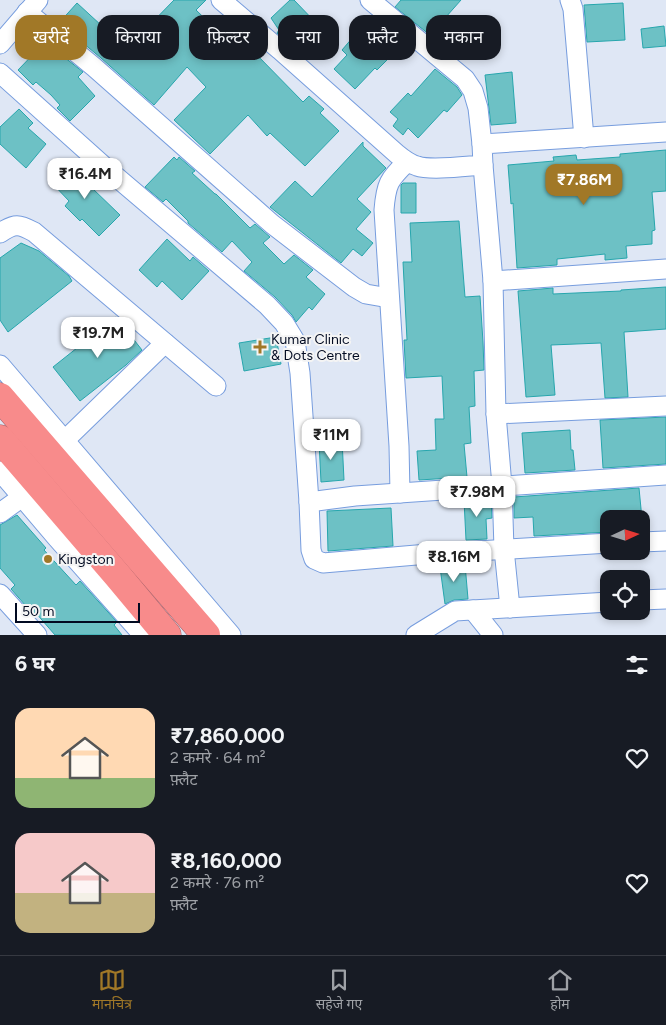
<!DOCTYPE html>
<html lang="hi">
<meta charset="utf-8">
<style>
:root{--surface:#171b24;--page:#242831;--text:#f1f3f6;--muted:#9ea1a6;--line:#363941;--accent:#a17827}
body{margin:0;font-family:Figtree,"Noto Sans Devanagari",sans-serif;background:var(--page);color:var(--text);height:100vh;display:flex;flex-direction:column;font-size:19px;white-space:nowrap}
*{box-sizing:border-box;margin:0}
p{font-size:16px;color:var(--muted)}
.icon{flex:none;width:28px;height:28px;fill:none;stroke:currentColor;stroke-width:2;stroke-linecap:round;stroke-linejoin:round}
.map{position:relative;height:635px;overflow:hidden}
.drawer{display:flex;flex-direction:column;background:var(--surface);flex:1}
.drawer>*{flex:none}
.hud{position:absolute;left:15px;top:15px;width:636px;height:45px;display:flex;gap:10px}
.needle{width:32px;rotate:86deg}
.fabs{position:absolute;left:600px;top:510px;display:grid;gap:10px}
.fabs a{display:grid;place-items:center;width:50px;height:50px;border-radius:10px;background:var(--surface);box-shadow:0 2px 8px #0003;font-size:25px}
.scale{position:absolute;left:15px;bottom:12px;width:125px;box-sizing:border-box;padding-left:5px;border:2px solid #010a21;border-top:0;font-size:14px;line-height:18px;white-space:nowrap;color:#010a21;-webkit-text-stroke:4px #f4f4f4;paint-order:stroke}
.price{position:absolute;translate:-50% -42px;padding:0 11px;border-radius:10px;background:#fff;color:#222;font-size:16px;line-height:32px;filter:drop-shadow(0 1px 2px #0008)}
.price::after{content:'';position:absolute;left:50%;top:30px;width:15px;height:11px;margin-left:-8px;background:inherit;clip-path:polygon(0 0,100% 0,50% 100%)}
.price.on{background:var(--accent);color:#fff}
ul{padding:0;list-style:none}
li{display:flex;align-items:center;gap:15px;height:125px;padding:0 15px}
li span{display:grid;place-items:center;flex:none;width:140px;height:100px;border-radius:15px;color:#555}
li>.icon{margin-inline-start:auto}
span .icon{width:60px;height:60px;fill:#fffc;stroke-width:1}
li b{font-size:21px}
h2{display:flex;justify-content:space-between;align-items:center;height:60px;padding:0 15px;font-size:21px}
.chip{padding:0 18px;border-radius:15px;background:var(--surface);box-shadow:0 2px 8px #0003;font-size:18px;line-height:45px}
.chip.on{background:var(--accent);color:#fff}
.tabs{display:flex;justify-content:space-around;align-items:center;height:70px;border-top:1px solid var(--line);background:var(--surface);font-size:14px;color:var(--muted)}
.tabs a{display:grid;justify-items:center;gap:2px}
.tabs .on{color:var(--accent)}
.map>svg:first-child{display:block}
</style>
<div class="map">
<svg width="666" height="635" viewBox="0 0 666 635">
<rect width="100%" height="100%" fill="#dfe7f5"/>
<g fill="#6dc1c5" stroke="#27a6ad">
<polygon points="174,0 206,0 196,10 231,44 233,42 249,59 255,53 303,102 309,96 324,109 320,113 339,131 305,166 270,133 267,136 248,115 210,154 174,120 206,87 187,67 154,105 101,58 59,23 77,3 139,60 153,47 141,34"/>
<polygon points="290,0 294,0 318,25 304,39 296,30 285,40 277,33 279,30 271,18"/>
<polygon points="401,0 461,0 430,35 395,7"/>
<polygon points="623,3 625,40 587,42 584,5"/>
<polygon points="664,26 666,46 643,48 641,29"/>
<polygon points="369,33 392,55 377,70 375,68 355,89 334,69 347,55 342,50 354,36 360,42"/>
<polygon points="45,42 83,72 78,77 95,96 70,121 57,108 60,105 51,95 36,82 33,85 18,70"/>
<polygon points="435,69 457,87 462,95 447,112 444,110 418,138 408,128 403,135 393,126 398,119 390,112 408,93 411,96"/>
<polygon points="512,72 516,123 491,125 485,75"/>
<polygon points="19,109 33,123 28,128 46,144 26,168 0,144 0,127"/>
<polygon points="363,142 363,146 386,168 357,199 371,212 356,229 373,243 362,256 353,249 341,263 270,207 295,181 312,197"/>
<polygon points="666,150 666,191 652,192 655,230 652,231 652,244 626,246 627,258 605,260 605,254 557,259 557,265 517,268 513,203 511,204 508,165 554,161 553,157 576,155 577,160 620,157 620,154"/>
<polygon points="174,157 177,160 179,157 195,171 192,173 215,194 216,194 250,228 255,224 270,237 263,243 284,264 294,255 313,270 306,277 325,294 312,310 309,307 296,322 292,315 275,297 244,271 252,262 232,241 222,252 188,223 188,221 166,199 163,202 145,187"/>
<polygon points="72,163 93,186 92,188 120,215 99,236 82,219 80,221 65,206 69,201 52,183"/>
<polygon points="403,183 416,183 416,213 401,213 401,185"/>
<polygon points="459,221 465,297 480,296 483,342 484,370 474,371 475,406 469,407 471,443 464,444 467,477 419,480 417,451 436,450 435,419 444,419 442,376 406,378 404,340 407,340 403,262 412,262 410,223"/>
<polygon points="167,239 190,261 193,257 209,271 182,300 162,281 157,287 139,270"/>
<polygon points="21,243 39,251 69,276 72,281 8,332 0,320 0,258"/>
<polygon points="666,287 666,329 624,332 628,397 605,398 601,343 551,345 555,395 526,397 518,291 553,288 553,294 621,291 621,290"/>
<polygon points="116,317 142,350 126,365 80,401 53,367"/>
<polygon points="276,337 281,364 244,371 239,343"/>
<polygon points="666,417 666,464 603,468 600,420"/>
<polygon points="570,430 571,450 573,450 575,470 525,473 522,433"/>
<polygon points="342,440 344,480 321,482 319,441"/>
<polygon points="639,488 642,519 609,519 609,532 534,536 533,517 514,518 514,497"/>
<polygon points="491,498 492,518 486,519 487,539 466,540 464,500"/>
<polygon points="391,508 393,546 328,551 327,511"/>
<polygon points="17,515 46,548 44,550 76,585 80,581 117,622 114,625 122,635 55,635 35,612 33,614 11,589 15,585 0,568 0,525"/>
<polygon points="465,564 468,599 454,600 445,604 440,567"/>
</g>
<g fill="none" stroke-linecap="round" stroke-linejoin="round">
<defs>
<g id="minor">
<path d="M221,0L280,50L397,154C403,159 410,164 417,166C431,171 467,166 483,165L482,144L666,132"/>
<polyline points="370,0 465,79 473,91 478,108 482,144"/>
<polyline points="570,0 573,9 584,138"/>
<polyline points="27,12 94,67 272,224 354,287 366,294 389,298"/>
<polyline points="0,44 38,0"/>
<polyline points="0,73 107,169 267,305 284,323 295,341 300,373 309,502 311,550 314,559 323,563 428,554 609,543"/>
<polyline points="483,165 493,281 496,414 502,486 504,549 510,608"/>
<path d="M0,233C15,223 19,224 34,232L216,386"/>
<polyline points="493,281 666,269"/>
<polyline points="0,365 231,635"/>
<polyline points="496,414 666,406"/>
<polyline points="64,441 165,343"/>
<polyline points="0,471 57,538 143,635"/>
<path d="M400,493L399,446L384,210C386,184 389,179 407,162"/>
<polyline points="309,502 355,496 666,475"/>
<polyline points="0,513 32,490"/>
<polyline points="641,542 666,541"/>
<polyline points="0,594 37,635"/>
<polyline points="641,600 666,599"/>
<polyline points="473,610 493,635"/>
<polyline points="416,635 455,611 609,602"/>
</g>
<g id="highway">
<polyline points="0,397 206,635"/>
<polyline points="0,439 117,575 167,635"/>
</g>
</defs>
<use href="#minor" stroke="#779dde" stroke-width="21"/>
<use href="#highway" stroke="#a25e66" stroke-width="29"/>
<use href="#minor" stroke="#fff" stroke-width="19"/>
<use href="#highway" stroke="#f88b8b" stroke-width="28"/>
</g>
<g fill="#a17827" stroke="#f4f4f4" stroke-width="2">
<path d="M257.5 339.5h5v5h5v5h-5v5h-5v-5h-5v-5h5z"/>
<circle cx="48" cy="559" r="5"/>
</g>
<g text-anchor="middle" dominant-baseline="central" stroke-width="4" stroke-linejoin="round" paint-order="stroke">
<g font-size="14" fill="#010a21" stroke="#f4f4f4" text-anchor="start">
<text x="271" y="339">Kumar Clinic<tspan x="271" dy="16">&amp; Dots Centre</tspan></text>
<text x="58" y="559">Kingston</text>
</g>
</g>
</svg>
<div class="fabs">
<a><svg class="needle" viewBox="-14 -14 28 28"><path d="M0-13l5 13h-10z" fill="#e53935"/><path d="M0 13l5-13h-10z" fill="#9ea1a6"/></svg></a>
<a><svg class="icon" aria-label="locate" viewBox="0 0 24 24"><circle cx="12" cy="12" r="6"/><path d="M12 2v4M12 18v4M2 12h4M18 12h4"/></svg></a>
</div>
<div class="scale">50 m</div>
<b class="price" style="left:85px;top:200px">₹16.4M</b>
<b class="price on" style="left:584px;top:206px">₹7.86M</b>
<b class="price" style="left:98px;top:359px">₹19.7M</b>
<b class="price" style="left:331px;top:461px">₹11M</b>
<b class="price" style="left:477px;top:518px">₹7.98M</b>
<b class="price" style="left:454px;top:583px">₹8.16M</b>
<div class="hud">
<a class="chip on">खरीदें</a>
<a class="chip">किराया</a>
<a class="chip">फ़िल्टर</a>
<a class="chip">नया</a>
<a class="chip">फ़्लैट</a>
<a class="chip">मकान</a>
</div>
</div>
<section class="drawer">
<h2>6 घर<svg class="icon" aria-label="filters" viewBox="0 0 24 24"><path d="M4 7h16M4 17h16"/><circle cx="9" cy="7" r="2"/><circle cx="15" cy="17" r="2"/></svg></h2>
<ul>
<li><span style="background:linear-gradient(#ffd9b3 70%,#8fb573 0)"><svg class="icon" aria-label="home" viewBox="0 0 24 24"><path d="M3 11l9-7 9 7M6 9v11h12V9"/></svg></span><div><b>₹7,860,000</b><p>2 कमरे · 64 m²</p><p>फ़्लैट</p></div><svg class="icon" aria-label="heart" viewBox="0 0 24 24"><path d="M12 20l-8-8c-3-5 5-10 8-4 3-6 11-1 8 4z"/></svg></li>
<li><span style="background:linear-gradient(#f6c9c9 60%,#c2b280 0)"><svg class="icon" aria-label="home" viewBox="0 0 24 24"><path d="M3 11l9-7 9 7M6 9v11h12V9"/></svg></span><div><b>₹8,160,000</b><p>2 कमरे · 76 m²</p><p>फ़्लैट</p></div><svg class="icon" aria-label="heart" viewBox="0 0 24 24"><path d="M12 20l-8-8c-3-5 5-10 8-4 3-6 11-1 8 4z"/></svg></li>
</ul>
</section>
<nav class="tabs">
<a class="on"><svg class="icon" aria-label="map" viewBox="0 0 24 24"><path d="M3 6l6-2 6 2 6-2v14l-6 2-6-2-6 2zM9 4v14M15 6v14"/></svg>मानचित्र</a>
<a><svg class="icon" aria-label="saved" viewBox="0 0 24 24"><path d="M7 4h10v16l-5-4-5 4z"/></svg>सहेजे गए</a>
<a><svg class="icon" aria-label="home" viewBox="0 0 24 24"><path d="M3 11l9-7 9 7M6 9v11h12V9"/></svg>होम</a>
</nav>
